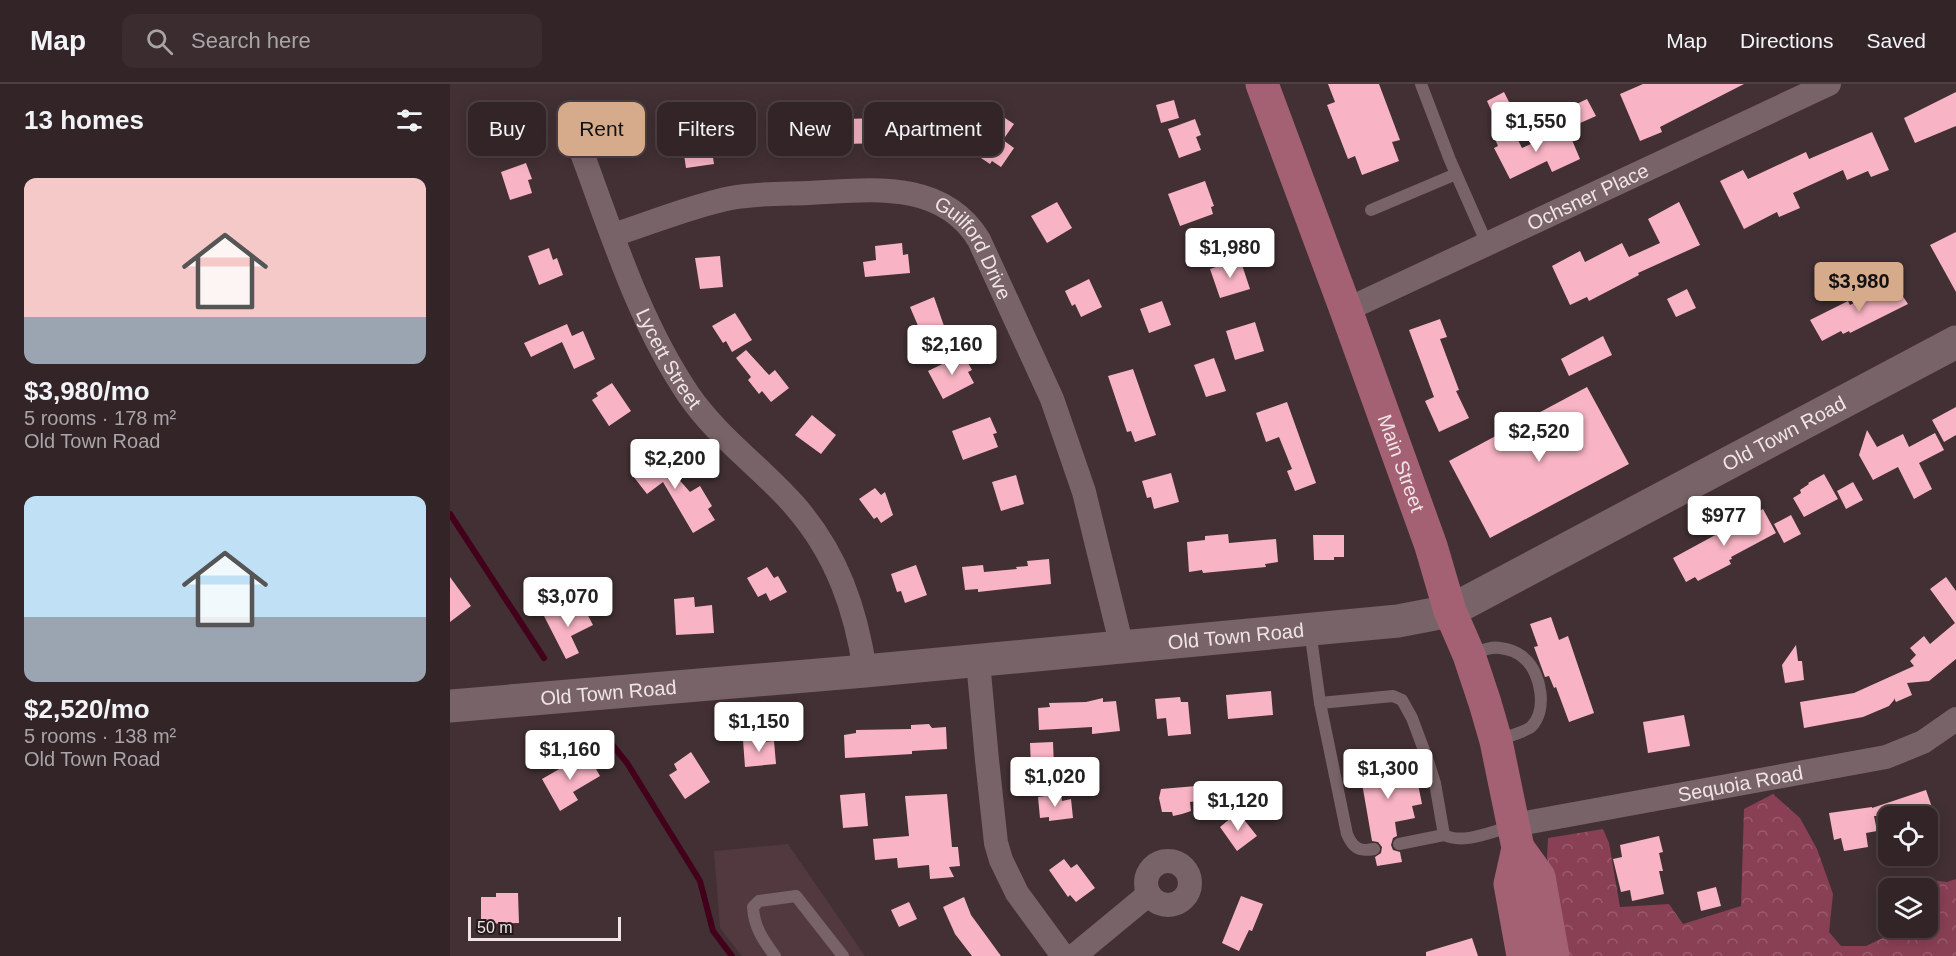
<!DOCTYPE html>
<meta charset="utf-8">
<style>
:root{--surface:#322427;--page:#3a2c2f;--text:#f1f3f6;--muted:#a8a4a7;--line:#4d4144;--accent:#d6ab8b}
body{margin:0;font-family:Arial,sans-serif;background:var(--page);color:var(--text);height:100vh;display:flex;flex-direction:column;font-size:22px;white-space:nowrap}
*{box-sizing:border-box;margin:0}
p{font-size:20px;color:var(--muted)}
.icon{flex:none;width:33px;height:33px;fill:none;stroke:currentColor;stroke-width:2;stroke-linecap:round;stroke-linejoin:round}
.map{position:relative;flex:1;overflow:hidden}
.drawer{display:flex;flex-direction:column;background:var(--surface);width:450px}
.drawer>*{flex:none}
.banner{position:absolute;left:18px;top:18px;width:570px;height:54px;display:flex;gap:12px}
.tools{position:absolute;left:1428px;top:722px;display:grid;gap:12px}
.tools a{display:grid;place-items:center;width:60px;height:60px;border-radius:12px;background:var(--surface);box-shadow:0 3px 15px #0003,0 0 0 2px var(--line);font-size:30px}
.scale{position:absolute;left:18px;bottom:15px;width:153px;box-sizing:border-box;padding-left:6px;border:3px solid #f0e4e6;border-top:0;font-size:16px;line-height:21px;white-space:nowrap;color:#f0e4e6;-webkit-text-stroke:4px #231a1c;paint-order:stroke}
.price{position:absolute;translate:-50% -51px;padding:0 14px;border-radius:6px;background:#fff;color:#222;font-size:20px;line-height:39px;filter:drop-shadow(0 2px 3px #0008)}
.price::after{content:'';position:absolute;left:50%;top:36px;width:18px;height:14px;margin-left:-9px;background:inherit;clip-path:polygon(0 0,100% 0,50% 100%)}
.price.selected{background:var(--accent);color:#111}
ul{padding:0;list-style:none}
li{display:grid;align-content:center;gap:12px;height:318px;padding:0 24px}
li span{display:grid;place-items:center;height:186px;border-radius:12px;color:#555}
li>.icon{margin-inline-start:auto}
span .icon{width:108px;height:108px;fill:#fffc;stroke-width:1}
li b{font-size:26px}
h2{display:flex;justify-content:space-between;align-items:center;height:72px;padding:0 24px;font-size:26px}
.tag{padding:0 21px;border-radius:12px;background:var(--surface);box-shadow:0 3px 15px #0003,0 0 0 2px var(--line);font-size:21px;line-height:54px}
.tag.selected{background:var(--accent);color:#111}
header{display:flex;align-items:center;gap:36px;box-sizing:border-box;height:84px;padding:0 30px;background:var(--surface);border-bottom:2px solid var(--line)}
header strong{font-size:28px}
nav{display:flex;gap:33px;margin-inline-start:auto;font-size:21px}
.search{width:420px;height:54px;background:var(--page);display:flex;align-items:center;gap:15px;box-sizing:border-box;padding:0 21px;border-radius:12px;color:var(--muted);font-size:22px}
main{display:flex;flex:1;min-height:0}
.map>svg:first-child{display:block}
</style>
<header>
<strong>Map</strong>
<div class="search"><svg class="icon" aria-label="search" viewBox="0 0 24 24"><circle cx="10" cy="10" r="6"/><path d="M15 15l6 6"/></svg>Search here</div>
<nav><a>Map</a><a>Directions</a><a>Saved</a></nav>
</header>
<main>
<section class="drawer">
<h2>13 homes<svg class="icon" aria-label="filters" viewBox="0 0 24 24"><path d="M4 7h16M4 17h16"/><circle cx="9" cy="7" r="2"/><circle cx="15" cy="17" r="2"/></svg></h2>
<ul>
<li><span style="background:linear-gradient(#f6c9c9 75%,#9aa5b1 0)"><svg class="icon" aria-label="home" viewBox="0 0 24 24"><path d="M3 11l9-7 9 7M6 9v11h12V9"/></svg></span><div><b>$3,980/mo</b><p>5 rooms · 178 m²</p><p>Old Town Road</p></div></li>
<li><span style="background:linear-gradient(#bfe0f5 65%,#9aa5b1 0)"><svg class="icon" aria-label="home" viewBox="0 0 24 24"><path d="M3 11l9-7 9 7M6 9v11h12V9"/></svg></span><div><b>$2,520/mo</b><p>5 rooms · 138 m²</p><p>Old Town Road</p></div></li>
</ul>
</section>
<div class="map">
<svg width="1506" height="872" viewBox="0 0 1506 872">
<defs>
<pattern id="forest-crowns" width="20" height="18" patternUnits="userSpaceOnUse" patternTransform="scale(1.5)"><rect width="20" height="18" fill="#894055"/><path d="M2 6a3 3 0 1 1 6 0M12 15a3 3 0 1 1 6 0" fill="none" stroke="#9a5b6d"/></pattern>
</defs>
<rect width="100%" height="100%" fill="#423034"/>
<polygon fill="#52393f" points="338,760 415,872 292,872 270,844 264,767"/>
<polygon fill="url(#forest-crowns)" points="1323,710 1350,734 1367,765 1383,810 1379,848 1391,862 1416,862 1441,850 1442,843 1478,843 1478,804 1457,804 1480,796 1497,798 1506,795 1506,872 1117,872 1097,774 1098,754 1153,745 1159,759 1170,823 1219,820 1233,840 1291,822 1294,725"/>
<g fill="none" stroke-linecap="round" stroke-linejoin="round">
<g stroke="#43001b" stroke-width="6">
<polyline points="0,430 94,574"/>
<polyline points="155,652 177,679 250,797 263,847 282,872"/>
</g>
</g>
<g fill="#f8b4c4">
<polygon points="878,0 929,0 950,56 942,58 949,77 912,91 905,72 898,75 877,21 885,18"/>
<polygon points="1193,0 1294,0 1210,43 1212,48 1190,57 1170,10"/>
<polygon points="1054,8 1064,28 1046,37 1037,17"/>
<polygon points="1506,8 1506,42 1465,59 1454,34"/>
<polygon points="1137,15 1146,32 1128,40 1120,23"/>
<polygon points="724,16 729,34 711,39 706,21"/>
<polygon points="529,25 545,36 549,30 564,40 553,56 564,64 551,83 542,77 540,80 507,58"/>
<polygon points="466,33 466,58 396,60 395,35"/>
<polygon points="745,35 751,51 746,53 751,66 729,74 718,45"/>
<polygon points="1117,44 1130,75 1102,88 1097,77 1060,95 1044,64 1048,62 1045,55 1063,46 1072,64"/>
<polygon points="259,47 264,80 236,84 231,51"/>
<polygon points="1422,48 1439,86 1421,93 1418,87 1397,96 1393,86 1343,109 1350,124 1329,133 1327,128 1294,145 1270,97 1293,86 1298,95 1356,68 1359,75"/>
<polygon points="76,79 82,95 78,96 82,109 60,116 51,88"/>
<polygon points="755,97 764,122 761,123 763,130 730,142 718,110"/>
<polygon points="607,118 622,144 597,159 581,132"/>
<polygon points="1229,118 1250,161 1188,189 1189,191 1139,217 1137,213 1120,221 1102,182 1130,167 1135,178 1172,159 1179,173 1210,159 1198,135"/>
<polygon points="1506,148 1506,208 1480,161"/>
<polygon points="452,159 453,171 458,170 460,189 415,193 413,178 426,176 425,162"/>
<polygon points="99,164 103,176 107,174 113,191 89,201 78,172"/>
<polygon points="270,172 273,203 250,205 245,174"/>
<polygon points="790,175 800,205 770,214 760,185"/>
<polygon points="639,195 652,223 631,233 625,220 622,222 615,207"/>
<polygon points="1444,199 1458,220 1400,249 1399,247 1393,250 1391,247 1372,257 1360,236 1398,217 1400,221"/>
<polygon points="1237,205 1246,224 1226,233 1217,215"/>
<polygon points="484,213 494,242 472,251 460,223"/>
<polygon points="712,217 721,241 699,249 690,225"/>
<polygon points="285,229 302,256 282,268 276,257 273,259 262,242"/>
<polygon points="990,235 997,253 990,255 1009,306 1006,307 1019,334 989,348 975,317 984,313 959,246"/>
<polygon points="805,238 814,267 785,276 776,247"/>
<polygon points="117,240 122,252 133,247 145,275 124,285 112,258 81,273 74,259"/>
<polygon points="1153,252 1162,271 1119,292 1111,275"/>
<polygon points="296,266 319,291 325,286 339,304 321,318 312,307 309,310 298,296 301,293 286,274"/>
<polygon points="513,270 522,286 518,288 524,299 493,315 478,287"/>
<polygon points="764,274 776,307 756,313 744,281"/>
<polygon points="683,285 706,351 685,358 681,347 677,348 658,292"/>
<polygon points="162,299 181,327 159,342 142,316 148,312 146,309"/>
<polygon points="1137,303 1179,380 1040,454 999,377"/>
<polygon points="837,318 866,399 845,407 837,387 842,385 829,353 816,358 806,329"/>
<polygon points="1506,323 1506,351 1494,358 1482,336"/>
<polygon points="362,331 386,351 371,370 345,351"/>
<polygon points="540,333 547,349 543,350 548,363 513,376 502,347"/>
<polygon points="1417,346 1427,363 1453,350 1459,363 1485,349 1494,366 1469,379 1482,405 1464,415 1448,383 1423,396 1409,371"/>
<polygon points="206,362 221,380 218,383 240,408 250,402 262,422 258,425 265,436 243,449 213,398 197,410 183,392 198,380 192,373"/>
<polygon points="721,389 729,418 704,425 701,413 697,414 692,397"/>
<polygon points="1374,390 1388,415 1354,433 1343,414 1351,409 1350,406 1359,400 1358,399"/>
<polygon points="566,391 574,420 551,427 542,398"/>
<polygon points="1403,398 1413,416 1396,425 1387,407"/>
<polygon points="425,404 431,411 435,408 443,431 431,439 427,433 424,435 409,415"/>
<polygon points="1313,425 1326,449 1281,473 1282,475 1279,476 1281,480 1248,497 1245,493 1236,498 1223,474"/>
<polygon points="1341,431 1351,450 1334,459 1324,440"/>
<polygon points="778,450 779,459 826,455 828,478 815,480 816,483 753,489 752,486 739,488 737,458 755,456 755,452"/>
<polygon points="863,451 894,451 894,473 884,473 884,476 864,476"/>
<polygon points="599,475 601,500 528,508 528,505 515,506 512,483 533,481 534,488 567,485 566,483 578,482 577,477"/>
<polygon points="466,481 477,511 455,519 451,507 447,508 441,490"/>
<polygon points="317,483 324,494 328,492 337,508 320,517 316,509 308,513 297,494"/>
<polygon points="0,493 21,522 0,538"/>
<polygon points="1496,493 1506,507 1506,575 1479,597 1457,599 1462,611 1446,618 1444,614 1444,616 1439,622 1413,633 1354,644 1350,618 1404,609 1464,582 1460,577 1466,571 1460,564 1474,552 1480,560 1505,539 1480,505"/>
<polygon points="244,513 245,523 262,521 264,549 226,551 224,515"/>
<polygon points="132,520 143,541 121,552 129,569 116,575 94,532 108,525 111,531"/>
<polygon points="1101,533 1109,556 1118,552 1144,629 1119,638 1106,603 1104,604 1099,592 1095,593 1084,563 1088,562 1080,540"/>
<polygon points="1346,561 1348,577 1352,577 1354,596 1335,599 1332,581"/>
<polygon points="821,607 823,631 778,635 776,611"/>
<polygon points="730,613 731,618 738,618 741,650 718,652 716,634 707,635 705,615"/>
<polygon points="653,614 653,618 666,617 670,647 642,650 642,643 589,646 588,624 600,623 599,619 636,618"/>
<polygon points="1234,631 1240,662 1198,669 1193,638"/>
<polygon points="479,640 482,644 496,643 497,665 462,667 462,670 395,674 394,651 406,649 406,646 461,645 461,641"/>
<polygon points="311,655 311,658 324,657 326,680 295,683 293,656"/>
<polygon points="603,658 604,684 581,684 580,659"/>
<polygon points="241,668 260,698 235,715 219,691 227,686 224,680"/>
<polygon points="954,668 958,690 968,700 972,720 962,722 965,734 945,738 947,752 943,754 941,761 943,766 950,768 952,778 927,782 925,773 931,769 932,763 928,758 922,757 908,676"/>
<polygon points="137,669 150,692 123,708 128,716 110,727 92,695"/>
<polygon points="770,700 772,714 740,718 741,727 732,730 723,732 722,728 712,728 709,714 711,705"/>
<polygon points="1476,706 1485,732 1424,732 1427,747 1416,749 1418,763 1394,767 1391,754 1384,756 1379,729 1422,723 1422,724"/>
<polygon points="415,709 418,742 393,744 390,711"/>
<polygon points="497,710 502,763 508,763 510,782 499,783 504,793 480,795 479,781 448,784 447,774 425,776 423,755 459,752 455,712"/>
<polygon points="611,710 612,717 621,715 623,734 599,737 599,733 590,734 588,713"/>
<polygon points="788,728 807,752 787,767 770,743"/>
<polygon points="1209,752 1213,768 1209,769 1213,787 1209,787 1214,810 1182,817 1180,806 1171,808 1163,775 1172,773 1170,761"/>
<polygon points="614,775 621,784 627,780 645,804 626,818 620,811 618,813 599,786"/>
<polygon points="1266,803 1271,822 1251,827 1247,808"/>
<polygon points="46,809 68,809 69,839 31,840 31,813 46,813"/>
<polygon points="791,812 813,820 802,847 799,846 789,867 772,859"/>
<polygon points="514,813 521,831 551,872 522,872 505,850 493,823"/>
<polygon points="459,818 467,835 449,843 441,826"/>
<polygon points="1022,854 1028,872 976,872 976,868"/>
</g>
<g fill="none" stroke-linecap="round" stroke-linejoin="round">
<g stroke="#786368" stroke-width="12">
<polyline points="971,0 1000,76 1037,160"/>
<polyline points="921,126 1006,90"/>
<path d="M860,546L870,619L943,612L952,616L962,634L978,677L985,699L994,751C1014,761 1042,747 1063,742"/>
<path d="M1019,571C1029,568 1039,562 1050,564C1059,565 1069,569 1075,575C1091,589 1098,627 1081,643C1075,648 1055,653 1047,657"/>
<path d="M870,619L897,750C903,764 909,768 924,765"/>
<polyline points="949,760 994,751"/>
<path d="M325,872C313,856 304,843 303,823L309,817L346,812L393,872"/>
</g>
<g stroke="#786368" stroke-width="24">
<path id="s1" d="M129,61C161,146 187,234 238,310C268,354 311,383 345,422C387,470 406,526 415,587"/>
<path id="s2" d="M163,151C201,139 241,122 281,114C306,109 333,110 359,109C420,106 492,95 529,156L602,315L634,408L672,563"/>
<path id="s3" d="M896,226L1379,0"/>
<polyline points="528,577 537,676 546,759 551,776 567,809 613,872"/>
<path id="s4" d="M1064,741L1436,673L1473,658L1506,635"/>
<circle cx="718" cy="799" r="22"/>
<polyline points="624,872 699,810"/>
</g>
<path stroke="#786368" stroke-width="33" id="s5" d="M0,622L415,587L948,537L1000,527L1506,258"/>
<g stroke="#a36173" stroke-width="33">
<path id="s6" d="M812,0L896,226L981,462L1000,527L1019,571L1035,619L1046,657L1068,764L1060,800L1073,872"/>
<polyline points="1068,764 1089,793 1103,872"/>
</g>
</g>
<g text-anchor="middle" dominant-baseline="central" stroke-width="6" stroke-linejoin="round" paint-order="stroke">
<g font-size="20" fill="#f0e4e6" stroke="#231a1c">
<text stroke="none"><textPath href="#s3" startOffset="267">Ochsner Place</textPath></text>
<text stroke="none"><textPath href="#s2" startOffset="392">Guilford Drive</textPath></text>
<text stroke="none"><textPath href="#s1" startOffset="232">Lycett Street</textPath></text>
<text stroke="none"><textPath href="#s5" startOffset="1383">Old Town Road</textPath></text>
<text stroke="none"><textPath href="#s6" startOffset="404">Main Street</textPath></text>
<text stroke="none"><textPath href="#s5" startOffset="789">Old Town Road</textPath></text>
<text stroke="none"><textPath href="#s5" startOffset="159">Old Town Road</textPath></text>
<text stroke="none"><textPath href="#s4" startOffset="230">Sequoia Road</textPath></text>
</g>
</g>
</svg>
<div class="tools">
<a><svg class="icon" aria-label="locate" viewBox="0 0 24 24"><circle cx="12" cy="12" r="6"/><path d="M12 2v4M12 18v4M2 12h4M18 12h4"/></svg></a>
<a><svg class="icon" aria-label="layers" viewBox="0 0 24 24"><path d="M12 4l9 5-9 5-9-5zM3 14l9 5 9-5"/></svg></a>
</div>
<div class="scale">50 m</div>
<b class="price" style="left:1086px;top:69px">$1,550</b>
<b class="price" style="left:780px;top:195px">$1,980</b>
<b class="price selected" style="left:1409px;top:229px">$3,980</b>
<b class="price" style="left:502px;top:292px">$2,160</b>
<b class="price" style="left:1089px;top:379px">$2,520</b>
<b class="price" style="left:225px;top:406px">$2,200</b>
<b class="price" style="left:1274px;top:463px">$977</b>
<b class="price" style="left:118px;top:544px">$3,070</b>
<b class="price" style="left:309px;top:669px">$1,150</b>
<b class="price" style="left:120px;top:697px">$1,160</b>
<b class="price" style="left:938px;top:716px">$1,300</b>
<b class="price" style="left:605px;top:724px">$1,020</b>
<b class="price" style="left:788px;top:748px">$1,120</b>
<div class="banner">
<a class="tag">Buy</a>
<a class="tag selected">Rent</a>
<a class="tag">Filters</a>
<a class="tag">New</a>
<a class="tag">Apartment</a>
</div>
</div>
</main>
